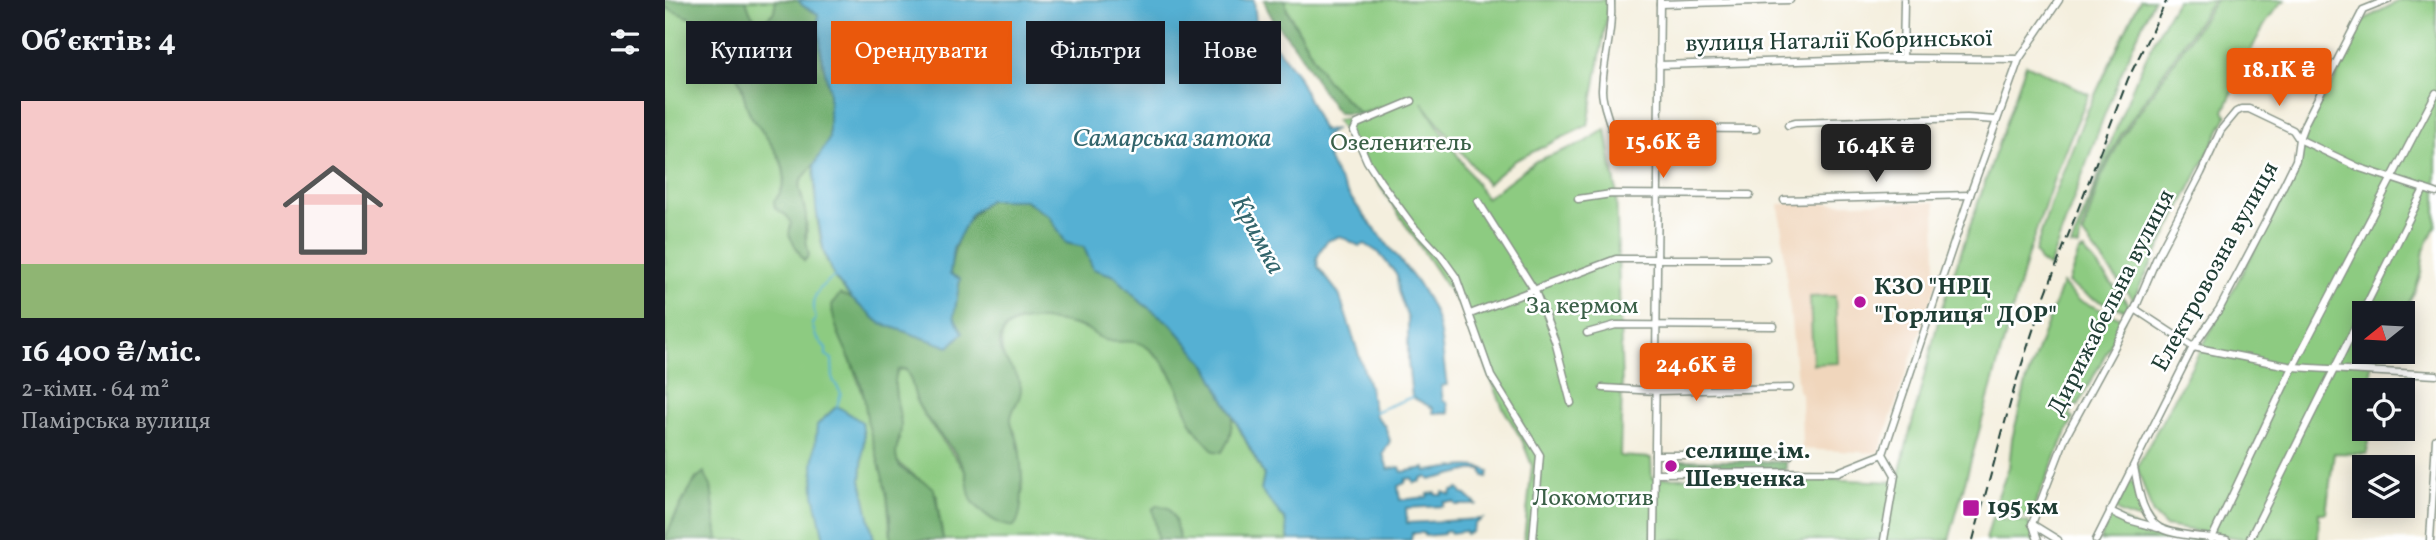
<!DOCTYPE html>
<html lang="uk">
<meta charset="utf-8">
<style>
:root{--surface:#171b24;--page:#20242c;--text:#f1f3f6;--muted:#9ea1a6;--line:#363941;--accent:#ea580c}
body{margin:0;font-family:Vollkorn,serif;background:var(--page);color:var(--text);height:100vh;display:flex;flex-direction:column;font-size:26px;white-space:nowrap}
*{box-sizing:border-box;margin:0}
p{font-size:23px;color:var(--muted)}
.icon{flex:none;width:38px;height:38px;fill:none;stroke:currentColor;stroke-width:2;stroke-linecap:round;stroke-linejoin:round}
.map{position:relative;flex:1;overflow:hidden}
.side{display:flex;flex-direction:column;background:var(--surface);width:665px}
.side>*{flex:none}
.banner{position:absolute;left:21px;top:21px;width:665px;height:63px;display:flex;gap:14px}
.needle{width:46px;rotate:252deg}
.buttons{position:absolute;left:1687px;top:301px;display:grid;gap:14px}
.buttons a{display:grid;place-items:center;width:63px;height:63px;border-radius:0px;background:var(--surface);box-shadow:0 4px 18px #0003;font-size:35px}
.price{position:absolute;translate:-50% -60px;padding:0 16px;border-radius:7px;background:var(--accent);color:#fff;font-size:23px;line-height:46px;filter:drop-shadow(0 2px 4px #0008)}
.price::after{content:'';position:absolute;left:50%;top:42px;width:21px;height:16px;margin-left:-10px;background:inherit;clip-path:polygon(0 0,100% 0,50% 100%)}
.price.selected{background:#222;color:#fff}
ul{padding:0;list-style:none}
li{display:grid;align-content:center;gap:14px;height:371px;padding:0 21px}
li+li{border-top:2px solid var(--line)}
li span{display:grid;place-items:center;height:217px;border-radius:0px;color:#555}
li>.icon{margin-inline-start:auto}
span .icon{width:126px;height:126px;fill:#fffc;stroke-width:1}
li b{font-size:30px}
h2{display:flex;justify-content:space-between;align-items:center;height:84px;padding:0 21px;font-size:30px}
.pill{padding:0 24px;border-radius:0px;background:var(--surface);box-shadow:0 4px 18px #0003;font-size:24px;line-height:63px}
.pill.selected{background:var(--accent);color:#fff}
main{display:flex;flex:1;min-height:0}
.map>svg:first-child{display:block}
</style>
<main>
<section class="side">
<h2>Об’єктів: 4<svg class="icon" aria-label="filters" viewBox="0 0 24 24"><path d="M4 7h16M4 17h16"/><circle cx="9" cy="7" r="2"/><circle cx="15" cy="17" r="2"/></svg></h2>
<ul>
<li><span style="background:linear-gradient(#f6c9c9 75%,#8fb573 0)"><svg class="icon" aria-label="home" viewBox="0 0 24 24"><path d="M3 11l9-7 9 7M6 9v11h12V9"/></svg></span><div><b>16 400 ₴/міс.</b><p>2-кімн. · 64 m²</p><p>Памірська вулиця</p></div></li>
</ul>
</section>
<div class="map">
<svg width="1771" height="540" viewBox="0 0 1771 540">
<rect width="100%" height="100%" fill="#fff"/>
<filter id="ink" filterUnits="userSpaceOnUse"><feTurbulence type="fractalNoise" baseFrequency=".0143" numOctaves="2"/><feDisplacementMap in="SourceGraphic" scale="14" xChannelSelector="R" yChannelSelector="G"/><feConvolveMatrix kernelMatrix="1 2 1 2 8 2 1 2 1" color-interpolation-filters="sRGB"/></filter>
<filter id="wash" filterUnits="userSpaceOnUse"><feTurbulence type="fractalNoise" baseFrequency=".00686" numOctaves="4" result="noise"/><feDisplacementMap in="SourceGraphic" scale="28" xChannelSelector="R" yChannelSelector="G"/><feGaussianBlur stdDeviation="1.57" result="paint"/><feColorMatrix in="noise" values="0 0 0 0 0 0 0 0 0 0 0 0 0 0 0 0 0 1.4 0 .05"/><feComposite in="paint" operator="in"/></filter>
<g filter="url(#wash)">
<rect width="100%" height="100%" fill="#f4efde"/>
<polygon fill="#f0d6bc" points="1270,202 1271,272 1274,276 1214,453 1137,449 1136,394 1133,390 1114,204"/>
<g fill="#8dcb81" stroke="#56845a" stroke-width="2">
<path d="M81,0H111L109,12L98,22C86,20 85,11 81,0Z"/>
<polygon points="617,0 945,0 923,125 849,161 822,184 757,102 821,198 871,161 918,143 941,129 951,188 957,386 955,456 986,458 987,478 1106,477 1232,482 1276,310 1361,64 1424,94 1394,164 1363,254 1284,540 859,540 867,466 857,440 838,408 800,314 671,120 692,117 715,106 695,114 661,80"/>
<path d="M1475,0H1489C1447,85 1417,177 1384,267L1375,261L1370,252L1386,202L1420,116Z"/>
<path d="M1512,0H1548L1455,136L1433,180L1415,235L1414,247L1406,246C1440,164 1465,76 1512,0Z"/>
<path d="M1551,0H1620C1596,18 1572,83 1559,111L1562,116L1468,300L1418,235L1435,180L1457,137Z"/>
<polygon points="1736,0 1771,0 1771,225 1759,250 1756,273 1749,293 1738,314 1699,313 1699,352 1712,352 1706,367 1707,390 1699,390 1699,429 1704,429 1702,454 1669,453 1661,513 1654,513 1653,540 1585,540 1500,526 1488,514 1472,467 1628,179 1635,161 1642,124 1672,76 1698,20"/>
<path d="M0,7C17,17 40,20 54,31C55,36 54,42 55,47C58,58 70,68 74,80C79,91 80,105 86,116C102,140 136,172 109,201L110,208L122,216L127,223V231L139,260C144,236 142,210 134,187L139,174L149,165C151,202 150,245 170,278C174,285 181,292 187,299L182,298L167,312L201,402L203,423L221,483L226,540H209L196,480L199,437L197,423L172,406L152,425L156,522L159,540H53L46,486L31,478L9,517L0,540Z"/>
<path d="M1419,250L1465,306L1461,310C1439,304 1421,297 1403,283L1414,252Z"/>
<polygon points="1397,284 1412,300 1459,319 1413,406 1409,405 1404,415 1408,418 1364,517 1327,512 1344,467 1347,439 1362,379"/>
<polygon points="1170,296 1173,363 1148,364 1145,297"/>
<path d="M386,319L420,328L454,341L468,340L481,346L497,361L509,380L530,429L557,452L564,439L568,417L599,476L596,490L620,520L624,540H514L513,530L488,509L493,540H278C277,524 272,511 272,495C265,489 258,481 250,476C234,464 225,462 235,439L229,377L232,370L240,369L248,381L252,403L260,417L300,471L307,500L335,524L358,491L354,445L346,423V414L353,400C339,354 312,316 386,319Z"/>
<polygon points="1464,481 1468,482 1474,504 1486,524 1455,513 1451,509"/>
<polygon points="1446,514 1472,528 1536,540 1435,540"/>
<polygon points="1327,517 1363,522 1371,540 1321,540"/>
</g>
<g fill="#72af6f" stroke="#487652" stroke-width="2">
<path d="M0,0H81C85,11 86,20 98,22L109,12L111,0H133L138,6L153,14L156,54L164,89L165,139L149,165L136,180L134,187L141,215L140,235L144,256L139,261L124,235L126,223L122,216L110,208L109,201C137,172 102,140 86,116C80,105 79,91 74,80C70,68 58,58 55,47C54,42 55,36 54,31C40,20 17,17 0,7Z"/>
<path d="M599,0H620L622,11L661,80L695,114L673,113C657,93 647,72 633,51C621,32 606,23 599,0Z"/>
<path d="M324,200H359L385,217L401,243L419,247L428,269L450,276L477,303L506,324L542,366L568,417L564,439L557,452L549,451C541,442 531,433 526,422C517,401 511,377 496,360C467,327 457,351 434,337C429,335 425,330 420,328C400,321 331,307 335,346C336,362 355,372 356,388C357,399 347,407 346,418C345,427 352,434 353,443C357,461 361,514 349,526C335,528 317,513 308,502C302,494 304,481 300,471C290,446 265,428 253,404C247,392 249,380 240,369L233,370C225,386 235,407 236,425C237,437 227,451 233,463C238,475 260,479 269,489L278,540H226C227,499 213,463 203,424C200,409 200,395 195,381C186,357 168,332 167,305L175,294L187,299L215,323L289,316L295,279L285,274C289,241 297,221 324,200Z"/>
<polygon points="1010,460 1121,462 1121,470 1010,470"/>
<path d="M39,472L46,486L53,540H0C7,522 25,482 39,472Z"/>
<polygon points="492,505 504,508 510,519 514,540 493,540 488,509"/>
</g>
<g fill="#55b0d3" stroke="#3a7684" stroke-width="2">
<path d="M133,0H589L591,21L632,74L658,131L671,129L659,137C658,181 736,254 759,293C779,324 776,351 782,385L776,386L778,401L782,402L784,413H768V408L747,397L743,362V319L733,291L732,275L714,253L700,244L694,246L675,236L662,241L657,248L652,258L653,267L674,294L704,386L710,415L720,426L725,441L718,454L723,469L735,467L737,472L760,468L761,471C776,470 813,460 824,472L822,477L819,476L817,470H806L765,480L762,477L756,478V481L749,483L747,478L741,479L740,483L733,486L735,500L762,497L763,494L771,493V495H777L778,492L786,495L787,491L794,489L797,494L801,495L812,505H791L789,502H779V506L741,508L742,523L817,519L810,524L807,532L801,534L800,531L786,533L785,531L779,532V534L760,536L759,533H747L746,540H624L620,520L596,490L599,475L542,366L506,324L477,303L450,276L428,269L419,247L401,243L385,217L360,200H324L306,214L288,249L285,274L295,279L289,316L298,333L284,347L215,323L187,299L169,277L159,252L151,208L149,165L164,139V89L156,54L153,14L138,6Z"/>
<polygon points="172,406 197,422 199,437 196,480 209,540 159,540 149,494 148,466 152,425"/>
</g>
<g fill="none" stroke-linecap="round" stroke-linejoin="round">
<g stroke="#55b0d3" stroke-width="2">
<path d="M169,277C154,286 142,301 151,318L147,324L151,337L161,348V355L167,359L168,380L176,393L172,406"/>
<polyline points="709,412 747,397"/>
</g>
</g>
</g>
<g filter="url(#ink)">
<g fill="none" stroke-linecap="round" stroke-linejoin="round">
<defs>
<g id="street">
<path d="M946,0C948,33 938,59 937,90C937,104 943,115 946,128L1091,129"/>
<polyline points="995,4 1125,0"/>
<polyline points="1238,58 1239,0"/>
<polyline points="994,65 1238,58 1354,59"/>
<polyline points="747,101 692,124 689,131 702,161 715,181 748,226 776,256 791,277 826,376 875,455 868,540"/>
<polyline points="1123,125 1130,123 1302,118 1331,120"/>
<polyline points="913,199 946,194 1085,195"/>
<polyline points="1119,200 1305,195"/>
<polyline points="813,201 870,291 890,341 906,403"/>
<polyline points="1470,309 1528,347 1628,367 1771,375"/>
<polyline points="805,314 951,259 1101,259"/>
<polyline points="922,333 951,325 1109,326"/>
<polyline points="938,388 992,391 1125,388"/>
<polyline points="990,455 1125,455"/>
<path d="M1469,467C1473,486 1476,516 1495,528C1509,536 1545,537 1562,540"/>
<polyline points="990,473 1173,472 1218,454"/>
<polyline points="1445,511 1464,520 1493,528"/>
<polyline points="1367,524 1401,436 1470,309 1493,255 1536,173 1556,130 1571,112 1577,109 1584,109 1628,130 1634,139 1695,168 1771,193"/>
<polyline points="1367,524 1393,540"/>
<polyline points="1368,525 1373,540"/>
<polyline points="989,540 995,0"/>
<polyline points="1219,540 1230,475 1218,454 1305,195 1354,59 1394,0"/>
<polyline points="1431,540 1528,347 1555,308 1602,219 1631,160 1634,139 1640,123 1698,10 1723,0"/>
<polyline points="1546,540 1628,367 1771,93"/>
<polyline points="1584,540 1759,189"/>
<polyline points="1765,540 1771,439"/>
</g>
</defs>
<use href="#street" stroke="#8a9689" stroke-width="9"/>
<use href="#street" stroke="#fff" stroke-width="6"/>
<polyline stroke="#1f3d34" stroke-width="2" stroke-dasharray="10 5" stroke-linecap="butt" points="1308,540 1351,382 1376,306 1463,79 1502,0"/>
</g>
</g>
<g fill="#b5179e" stroke="#fff" stroke-width="2.5">
<circle cx="1195" cy="302" r="7"/>
<circle cx="1006" cy="466" r="7"/>
<rect x="1297" y="499" width="18" height="18" rx="3.5"/>
</g>
<g text-anchor="middle" dominant-baseline="central" stroke-width="5" stroke-linejoin="round" paint-order="stroke">
<g font-size="24" fill="#1f3d34" stroke="#fff">
<text transform="translate(1174 42) rotate(-1)">вулиця Наталії Кобринської</text>
<text transform="translate(1551 267) rotate(-61)">Електровозна вулиця</text>
<text transform="translate(1447 303) rotate(-63)">Дирижабельна вулиця</text>
</g>
<g font-size="24" fill="#3a6047" stroke="#fff">
<text x="736" y="144">Озеленитель</text>
<text x="917" y="307">За кермом</text>
<text x="928" y="499">Локомотив</text>
</g>
<g font-size="24" font-weight="bold" fill="#1f3d34" stroke="#fff" text-anchor="start">
<text x="1209" y="288">КЗО "НРЦ<tspan x="1209" dy="28">"Горлиця" ДОР"</tspan></text>
<text x="1020" y="452">селище ім.<tspan x="1020" dy="28">Шевченка</tspan></text>
<text x="1322" y="508">195 км</text>
</g>
<g font-size="26" font-style="italic" fill="#32656c" stroke="#fff">
<text x="507" y="139">Самарська затока</text>
<text transform="translate(592 235) rotate(62)">Кримка</text>
</g>
</g>
</svg>
<div class="buttons">
<a><svg class="needle" viewBox="-14 -14 28 28"><path d="M0-13l5 13h-10z" fill="#e53935"/><path d="M0 13l5-13h-10z" fill="#9ea1a6"/></svg></a>
<a><svg class="icon" aria-label="locate" viewBox="0 0 24 24"><circle cx="12" cy="12" r="6"/><path d="M12 2v4M12 18v4M2 12h4M18 12h4"/></svg></a>
<a><svg class="icon" aria-label="layers" viewBox="0 0 24 24"><path d="M12 4l9 5-9 5-9-5zM3 14l9 5 9-5"/></svg></a>
</div>
<b class="price" style="left:1614px;top:108px">18.1K ₴</b>
<b class="price" style="left:998px;top:180px">15.6K ₴</b>
<b class="price selected" style="left:1211px;top:184px">16.4K ₴</b>
<b class="price" style="left:1031px;top:403px">24.6K ₴</b>
<div class="banner">
<a class="pill">Купити</a>
<a class="pill selected">Орендувати</a>
<a class="pill">Фільтри</a>
<a class="pill">Нове</a>
</div>
</div>
</main>
